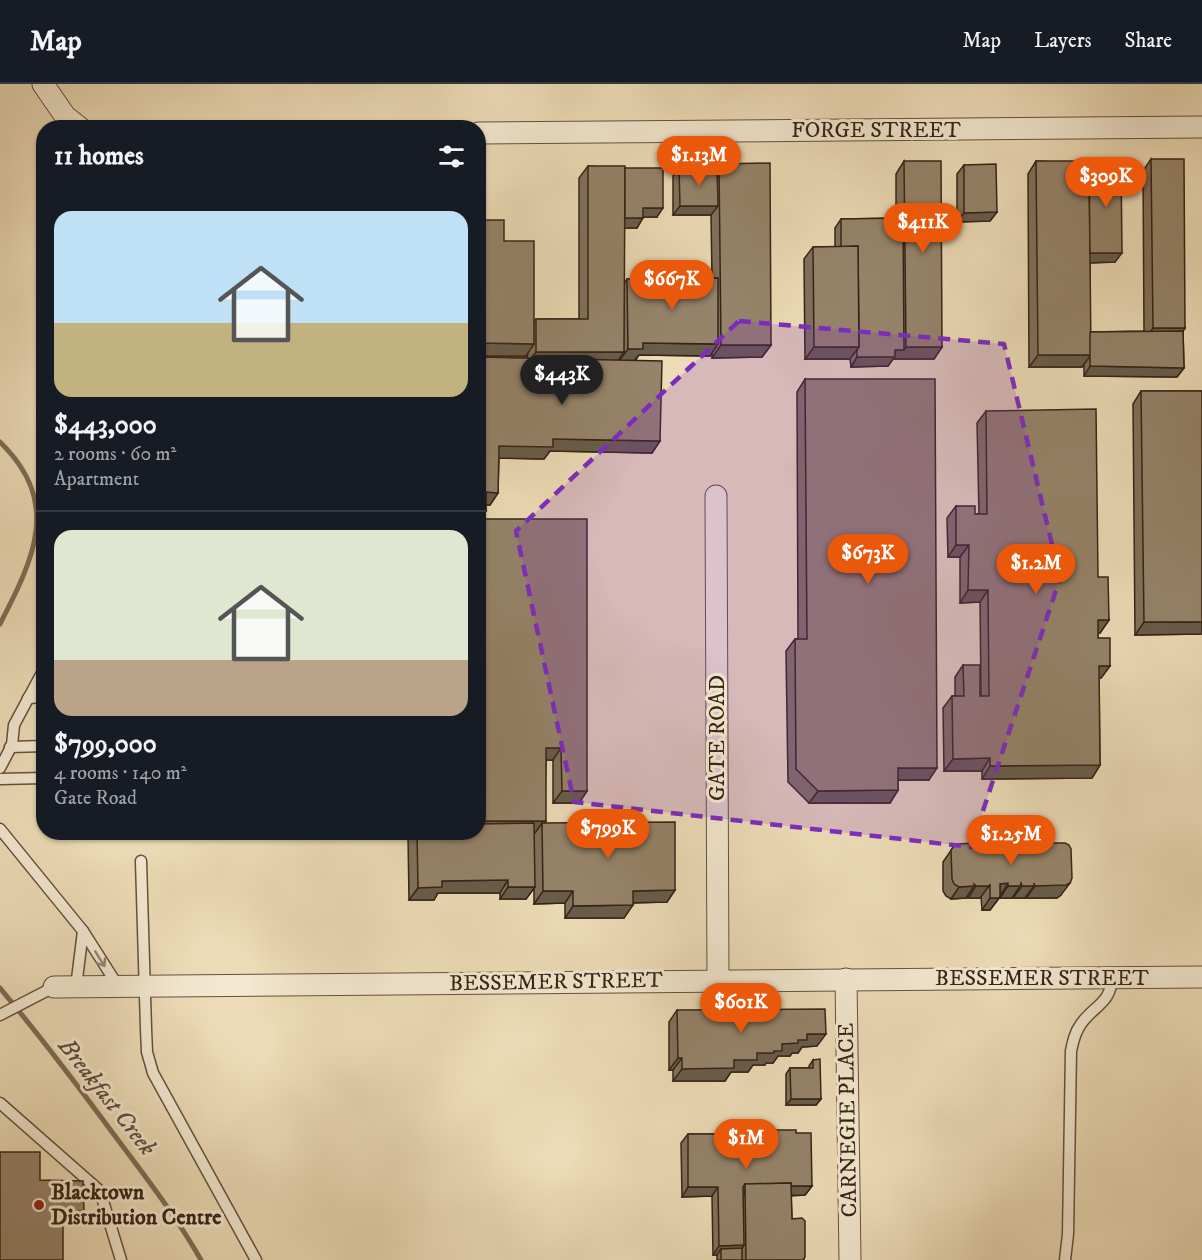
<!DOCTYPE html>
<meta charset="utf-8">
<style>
:root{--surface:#171b24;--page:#242831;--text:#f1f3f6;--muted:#9ea1a6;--line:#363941;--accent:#ea580c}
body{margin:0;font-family:"IM FELL DW Pica",serif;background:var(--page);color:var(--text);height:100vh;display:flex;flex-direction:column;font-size:22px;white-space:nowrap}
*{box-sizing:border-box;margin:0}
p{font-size:20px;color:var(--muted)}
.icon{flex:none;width:33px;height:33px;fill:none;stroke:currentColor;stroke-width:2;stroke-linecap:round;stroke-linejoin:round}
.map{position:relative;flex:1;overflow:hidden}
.panel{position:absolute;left:36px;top:36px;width:450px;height:720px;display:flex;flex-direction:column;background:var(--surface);border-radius:24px;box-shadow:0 2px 4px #0004}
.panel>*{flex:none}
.price{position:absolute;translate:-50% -51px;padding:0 14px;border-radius:21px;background:var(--accent);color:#fff;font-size:20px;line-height:39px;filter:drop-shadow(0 2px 3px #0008)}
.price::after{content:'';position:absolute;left:50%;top:36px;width:18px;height:14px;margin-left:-9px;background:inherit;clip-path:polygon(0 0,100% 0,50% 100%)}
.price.selected{background:#222;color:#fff}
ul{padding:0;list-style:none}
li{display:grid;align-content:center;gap:12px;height:318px;padding:0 18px}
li+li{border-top:2px solid var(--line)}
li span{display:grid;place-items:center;height:186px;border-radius:18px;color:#555}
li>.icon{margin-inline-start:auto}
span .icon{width:108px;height:108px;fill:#fffc;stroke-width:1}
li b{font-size:26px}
h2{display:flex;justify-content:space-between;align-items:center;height:72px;padding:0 18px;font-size:26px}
header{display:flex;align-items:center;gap:36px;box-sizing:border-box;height:84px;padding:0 30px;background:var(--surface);border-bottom:2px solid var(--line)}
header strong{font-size:28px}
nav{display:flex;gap:33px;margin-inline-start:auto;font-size:21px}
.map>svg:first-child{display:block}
</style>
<header>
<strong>Map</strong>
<nav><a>Map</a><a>Layers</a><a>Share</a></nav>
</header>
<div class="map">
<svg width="1202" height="1176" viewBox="0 0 1202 1176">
<rect width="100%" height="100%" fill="#eddcb7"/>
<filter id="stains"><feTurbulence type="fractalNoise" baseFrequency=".00333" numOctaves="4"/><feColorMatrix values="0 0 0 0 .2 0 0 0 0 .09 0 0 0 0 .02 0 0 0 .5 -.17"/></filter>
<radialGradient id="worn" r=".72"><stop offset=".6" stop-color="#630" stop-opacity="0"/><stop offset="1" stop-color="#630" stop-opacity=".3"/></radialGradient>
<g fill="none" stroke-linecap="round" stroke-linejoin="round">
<g stroke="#7f6c56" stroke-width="5">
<path d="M0,358C62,418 34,474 0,540"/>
<path d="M0,904C40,952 78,1002 115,1052C145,1092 176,1132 201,1176"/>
</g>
<defs>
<g id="lane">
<polyline points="28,614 44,613"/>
<polyline points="10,663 44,662"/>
<polyline points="0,684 12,661 14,641 44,585"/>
<polyline points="0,695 44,694"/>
<polyline points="0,745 83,847 118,902"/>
<polyline points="141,777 146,945 147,968 153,989 256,1176"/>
<polyline points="76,903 83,847"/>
<polyline points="0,931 54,903"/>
<polyline points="0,1019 100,1107 121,1176"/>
<path d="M1065,1176L1068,1150L1071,967C1073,957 1075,948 1081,940C1094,921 1111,920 1112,893"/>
</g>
<g id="street">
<polyline points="43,0 65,32 80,44"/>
<polyline points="478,49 1202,43"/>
<polyline points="716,412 718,896"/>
<polyline points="846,895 850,1176"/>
<polyline points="54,903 1202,893"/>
</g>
</defs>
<use href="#lane" stroke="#64513e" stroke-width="13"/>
<use href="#street" stroke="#64513e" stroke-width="23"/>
<use href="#lane" stroke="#f3e8d0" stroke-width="10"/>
<use href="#street" stroke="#f3e8d0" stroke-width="21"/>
</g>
<g fill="#80715b" stroke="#362316" stroke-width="1.5">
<polygon points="1151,75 1185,244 1183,247 1184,284 1177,293 1084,292 1084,281 1082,283 1029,283 1028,90 1036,77 1089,80 1115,178 1090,179 1090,248 1144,247 1143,87"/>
<polygon points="904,77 942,263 934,275 893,275 888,282 851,283 850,275 805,275 804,175 813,163 835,163 835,144 841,135 896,134 896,90"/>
<polygon points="719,80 771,261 762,273 712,274 712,268 710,272 639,271 635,277 660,357 652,369 550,367 544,375 499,374 498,409 490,421 486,421 486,427 480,435 587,707 579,719 553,719 553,676 546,676 544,739 675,806 667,818 633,819 624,834 565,834 565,819 534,820 534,804 526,815 500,815 500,809 438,809 434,816 409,816 408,752 411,748 478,748 478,273 527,274 528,269 526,272 478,272 478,136 504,157 534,237 536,235 579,235 579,94 588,82 625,85 657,133 643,133 637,144 624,144 624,200 627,195 712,194 711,131 673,131 673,92 679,83 717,83"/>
<polygon points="964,81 997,128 990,137 957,138 957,90"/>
<polygon points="805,295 929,696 898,696 898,706 890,719 809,719 788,698 786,567 795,555 798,555 797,308"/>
<polygon points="1141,307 1202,307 1202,550 1135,551 1133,320"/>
<polygon points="986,327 1098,493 1109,536 1100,549 1098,549 1098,554 1110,582 1101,594 1099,594 1100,681 1092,694 982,695 982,687 944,687 943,624 952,612 955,612 955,593 963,581 981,612 980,518 960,519 960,473 948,473 947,434 956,422 975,430 979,430 977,339"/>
<polygon points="976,759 988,762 1033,762 1035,760 1061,811 1057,814 1026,814 1026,813 1025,814 1013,814 1013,813 1012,814 1000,814 1000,813 990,826 982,826 981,812 980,814 968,814 967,813 966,814 951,815 946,812 943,807 943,778 954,762 975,761"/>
<polygon points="677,926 817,962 802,963 798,969 792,969 790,972 778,972 773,979 766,979 765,981 753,981 748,988 731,988 725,997 673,997 673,986 669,986 669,938"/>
<polygon points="813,976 821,1015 816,1021 786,1021 786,990 790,984 809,984 809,982"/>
<polygon points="763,1046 796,1049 812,1102 805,1111 791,1112 792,1135 804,1176 717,1176 717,1171 713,1171 712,1112 682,1113 681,1059 688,1050 761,1050"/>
</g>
<g fill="#685c4a" stroke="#362316" stroke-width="1.5">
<polygon points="680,122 718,122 711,131 673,131"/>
<polygon points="643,124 663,124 657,133 637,133"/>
<polygon points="997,128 990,137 957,138 964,129"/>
<polygon points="625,134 643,134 637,144 619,144"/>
<polygon points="1090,169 1122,169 1115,178 1083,179"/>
<polygon points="1153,244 1185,244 1177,256 1144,257"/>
<polygon points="478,259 534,260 526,272 478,272"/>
<polygon points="643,259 718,260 710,272 639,271 634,277 619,277 628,265"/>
<polygon points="721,261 771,261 762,273 712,274"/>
<polygon points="814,263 859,263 850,275 805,275"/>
<polygon points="906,263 942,263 934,275 893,275 888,282 851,283 857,273 895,266 904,266"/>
<polygon points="536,268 624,268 615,281 527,280"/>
<polygon points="1038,271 1091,271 1082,283 1029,283"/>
<polygon points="1090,282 1184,284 1177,293 1084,292"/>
<polygon points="553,355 660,357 652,369 550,367 544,375 490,374 499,362"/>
<polygon points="486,408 498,409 490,421 478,421"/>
<polygon points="478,427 486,427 478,437"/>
<polygon points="956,461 969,461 960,473 948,473"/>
<polygon points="968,506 988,506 980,518 960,519"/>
<polygon points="1098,536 1109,536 1100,549 1090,549"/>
<polygon points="1144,538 1202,538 1202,550 1135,551"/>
<polygon points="1099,582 1110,582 1101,594 1090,594"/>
<polygon points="546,664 561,664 553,676 537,676"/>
<polygon points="990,674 982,687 944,687 953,675"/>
<polygon points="1100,681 1092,694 982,695 990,682"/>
<polygon points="898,684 937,684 929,696 889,696"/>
<polygon points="898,706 890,719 809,719 818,707"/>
<polygon points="562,707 587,707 579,719 553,719"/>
<polygon points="478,737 546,737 542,743 542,739 535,749 417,749 478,748"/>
<polygon points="508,796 500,809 438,809 434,816 409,816 418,804 442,797"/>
<polygon points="1008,799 1000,812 1000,800"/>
<polygon points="1070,799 1061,811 1057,814 1026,814 1035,802"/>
<polygon points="974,802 966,814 951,815 959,803"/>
<polygon points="976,802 989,802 980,814 968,814"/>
<polygon points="1008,802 1020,802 1012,814 1000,814"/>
<polygon points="1022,802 1034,802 1025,814 1013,814"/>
<polygon points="508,803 535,803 526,815 500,815"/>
<polygon points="675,806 667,818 624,819 633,807"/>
<polygon points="543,807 573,807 565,819 534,820"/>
<polygon points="990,814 999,814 990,826 982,826"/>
<polygon points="633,821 624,834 565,834 573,822"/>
<polygon points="807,950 826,950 817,962 802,963 798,969 792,969 790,972 778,972 773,979 766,979 765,981 753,981 748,988 731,988 725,997 673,997 682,985 734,976 757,969"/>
<polygon points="678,974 682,974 673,986 669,986"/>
<polygon points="791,1015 821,1015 816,1021 786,1021"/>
<polygon points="812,1102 805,1111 745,1112 745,1103"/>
<polygon points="688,1103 718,1103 712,1112 682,1113"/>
<polygon points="84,1127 77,1137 56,1137 63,1128"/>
<polygon points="744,1161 738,1171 721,1165 717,1171 713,1171 719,1162"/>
</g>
<g fill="#95836a" stroke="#362316" stroke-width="1.5">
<polygon points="1151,75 1184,75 1185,244 1153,244"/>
<polygon points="904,77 941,77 942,263 906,263"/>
<polygon points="1036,77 1089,77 1091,271 1038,271"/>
<polygon points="770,79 771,261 721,261 719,80"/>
<polygon points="1121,79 1122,169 1090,169 1089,80"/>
<polygon points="996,80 997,128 964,129 964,81"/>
<polygon points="588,82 625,82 624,268 536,268 536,235 588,235"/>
<polygon points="679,83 717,83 718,122 680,122"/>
<polygon points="625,84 663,84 663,124 643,124 643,134 625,134"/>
<polygon points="903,134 904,266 895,266 895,273 857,273 857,266 859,263 858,162 841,163 841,135"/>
<polygon points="478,136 504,136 504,157 534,157 534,260 478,259"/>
<polygon points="858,162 859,263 814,263 813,163"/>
<polygon points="718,194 718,260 643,259 643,265 628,265 627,195"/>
<polygon points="1183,247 1184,284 1090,282 1090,248"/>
<polygon points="478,273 662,277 660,357 553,355 553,363 499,362 498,409 486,408 486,427 478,427"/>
<polygon points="805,295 935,295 937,684 898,684 898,706 818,707 796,685 795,555 807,555"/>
<polygon points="1141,307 1202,307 1202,538 1144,538"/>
<polygon points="1096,325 1098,493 1108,493 1109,536 1098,536 1098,554 1110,554 1110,582 1099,582 1100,681 990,682 990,674 953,675 952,612 964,612 963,581 980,581 980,612 989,612 988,506 968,506 969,461 956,461 956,422 975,422 975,430 987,430 986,327"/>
<polygon points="478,435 587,435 587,707 562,707 561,664 546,664 546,737 478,737"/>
<polygon points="675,738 675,806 633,807 633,821 573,822 573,807 543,807 542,739"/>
<polygon points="534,739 535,803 508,803 508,796 442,797 442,803 418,804 417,748 478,748 478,740"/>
<polygon points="974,759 976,763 976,759 988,759 988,762 1035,762 1035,760 1040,759 1047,759 1047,762 1049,759 1065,759 1069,761 1071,765 1072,794 1070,799 1066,801 1035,802 1034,799 1034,802 1022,802 1021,799 1020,802 1008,802 1008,799 1000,800 1000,812 999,814 990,814 990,800 989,802 976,802 974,800 974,802 959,803 954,800 952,795 951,766 954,762 957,760"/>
<polygon points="825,925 826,950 807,950 807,956 798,956 798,959 782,960 782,967 774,967 774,969 757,969 757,976 734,976 734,984 682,985 682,974 678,974 677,926"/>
<polygon points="820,975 821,1015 791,1015 790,984 813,984 813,976"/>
<polygon points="763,1046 796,1046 796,1049 811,1049 812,1102 791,1102 791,1099 745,1100 743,1103 744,1161 719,1162 718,1103 688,1103 688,1050 763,1050"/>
<polygon points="0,1068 40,1068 40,1096 83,1097 84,1127 63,1128 63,1176 0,1176"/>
<polygon points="791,1099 792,1135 802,1134 805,1137 805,1173 803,1176 746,1176 745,1100"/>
<polygon points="742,1164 742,1176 721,1176 721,1165"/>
</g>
<defs><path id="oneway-shaft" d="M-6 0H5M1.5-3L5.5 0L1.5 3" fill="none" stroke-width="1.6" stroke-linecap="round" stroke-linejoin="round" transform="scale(1.5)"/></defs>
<use stroke="#948673" href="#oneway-shaft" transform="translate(100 875) rotate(58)"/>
<path fill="#7b2cbf" fill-opacity="0.2" stroke="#7b2cbf" stroke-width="4.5" stroke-dasharray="12 8" stroke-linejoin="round" d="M739,237L1004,260L1060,494L971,763L574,718L516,447Z"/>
<circle fill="#8f2418" stroke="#f3e8d0" stroke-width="2" cx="39" cy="1121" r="6"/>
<g text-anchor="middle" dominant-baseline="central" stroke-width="6" stroke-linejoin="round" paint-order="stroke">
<g font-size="22" fill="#362316" stroke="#f3e8d0">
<text x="876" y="46">FORGE STREET</text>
<text transform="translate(717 654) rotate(-90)">GATE ROAD</text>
<text x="1042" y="894">BESSEMER STREET</text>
<text transform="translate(556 898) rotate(-1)">BESSEMER STREET</text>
<text transform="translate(848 1036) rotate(-91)">CARNEGIE PLACE</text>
</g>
<g font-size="22" font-weight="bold" fill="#362316" stroke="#f3e8d0" text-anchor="start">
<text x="51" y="1108">Blacktown<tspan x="51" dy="25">Distribution Centre</tspan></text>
</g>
<g font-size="24" font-style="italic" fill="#604e3b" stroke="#f3e8d0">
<text transform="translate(107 1013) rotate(52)">Breakfast Creek</text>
</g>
</g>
<rect width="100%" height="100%" filter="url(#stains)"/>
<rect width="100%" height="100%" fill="url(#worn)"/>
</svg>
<b class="price" style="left:699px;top:103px">$1.13M</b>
<b class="price" style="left:1106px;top:124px">$309K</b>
<b class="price" style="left:923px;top:170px">$411K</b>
<b class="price" style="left:672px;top:227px">$667K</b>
<b class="price selected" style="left:562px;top:322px">$443K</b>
<b class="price" style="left:868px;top:501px">$673K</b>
<b class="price" style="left:1036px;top:511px">$1.2M</b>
<b class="price" style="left:608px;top:776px">$799K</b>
<b class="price" style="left:1011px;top:782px">$1.25M</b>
<b class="price" style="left:741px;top:950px">$601K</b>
<b class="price" style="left:746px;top:1086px">$1M</b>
<section class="panel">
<h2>11 homes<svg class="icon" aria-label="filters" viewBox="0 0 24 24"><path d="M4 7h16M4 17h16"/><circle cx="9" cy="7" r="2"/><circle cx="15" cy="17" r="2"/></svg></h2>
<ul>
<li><span style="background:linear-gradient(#bfe0f5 60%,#c2b280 0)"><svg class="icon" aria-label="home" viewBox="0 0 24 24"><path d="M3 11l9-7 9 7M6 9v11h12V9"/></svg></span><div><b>$443,000</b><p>2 rooms · 60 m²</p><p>Apartment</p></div></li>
<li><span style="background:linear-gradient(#dfe7d0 70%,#b9a48a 0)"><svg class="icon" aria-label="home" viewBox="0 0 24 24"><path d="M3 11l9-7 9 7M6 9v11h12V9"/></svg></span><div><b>$799,000</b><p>4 rooms · 140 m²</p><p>Gate Road</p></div></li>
</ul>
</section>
</div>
